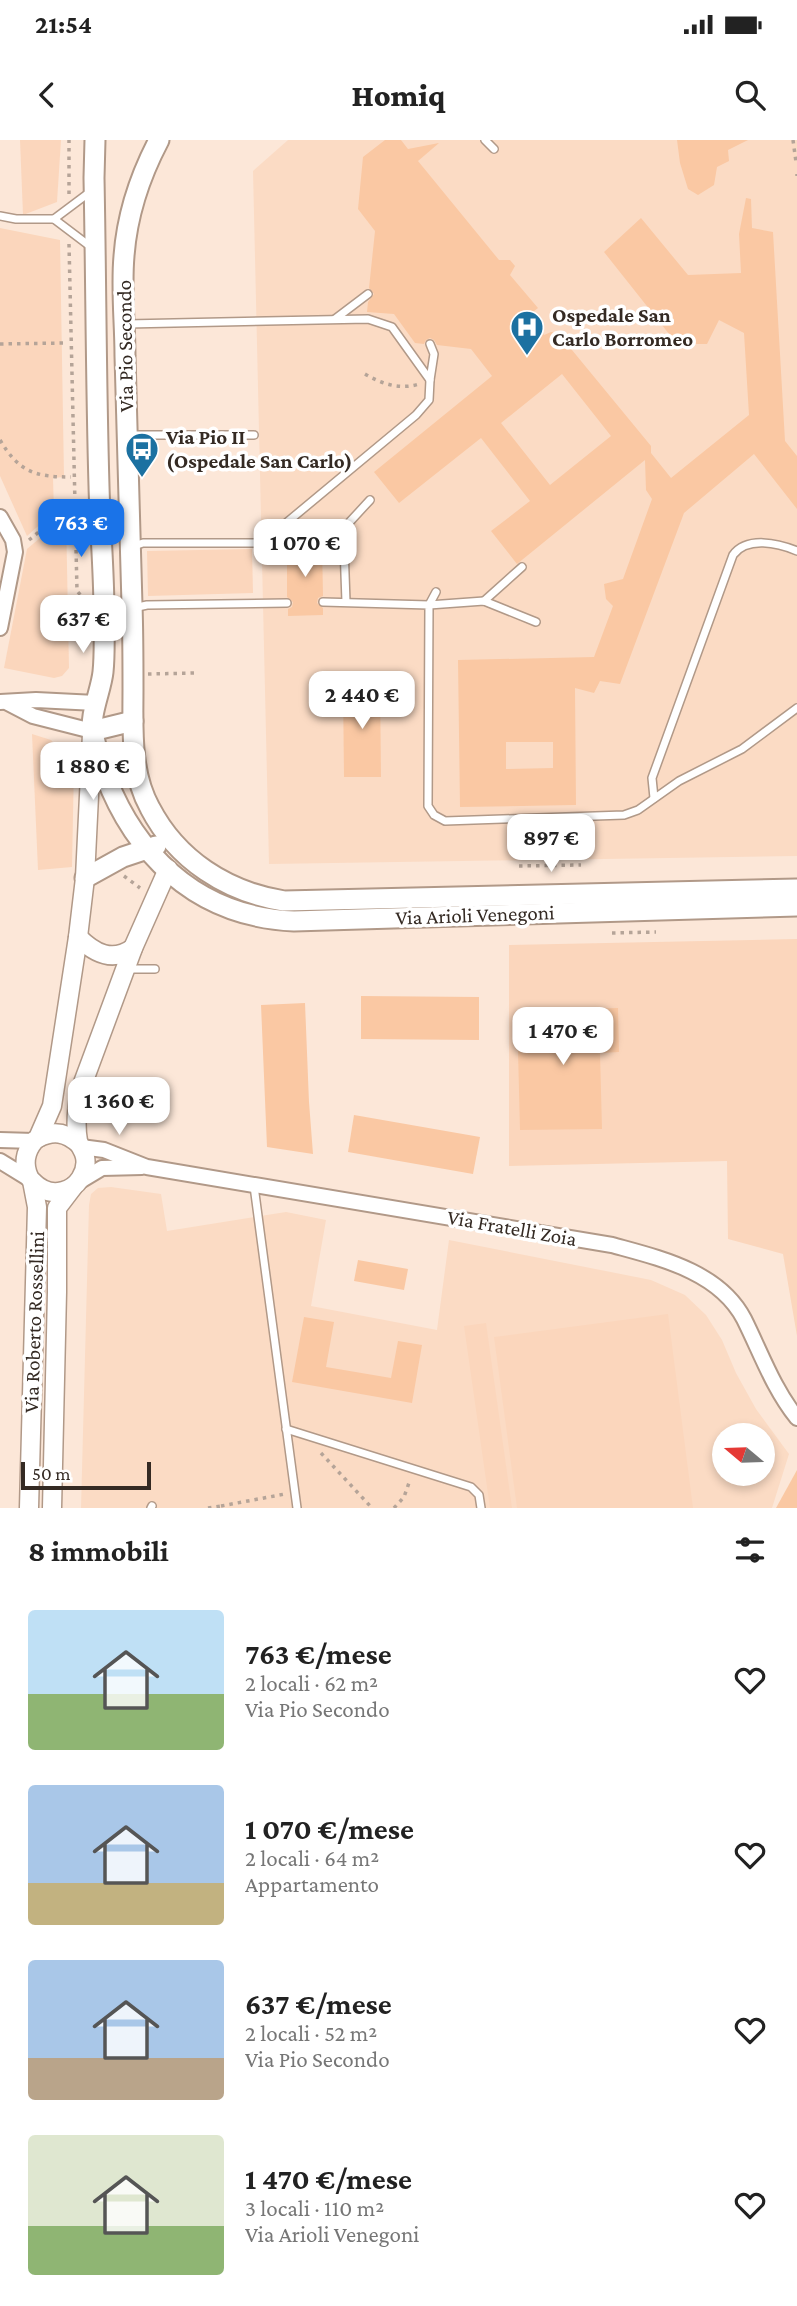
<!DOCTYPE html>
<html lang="it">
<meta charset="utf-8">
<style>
:root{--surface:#fff;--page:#f6f6f6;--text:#222;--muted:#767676;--accent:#1a73e8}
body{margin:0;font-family:"Crimson Pro",serif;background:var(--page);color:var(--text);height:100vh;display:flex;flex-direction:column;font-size:26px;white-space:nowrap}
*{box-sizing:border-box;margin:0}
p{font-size:23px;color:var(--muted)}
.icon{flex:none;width:38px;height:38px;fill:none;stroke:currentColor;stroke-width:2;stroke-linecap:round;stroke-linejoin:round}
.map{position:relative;height:1368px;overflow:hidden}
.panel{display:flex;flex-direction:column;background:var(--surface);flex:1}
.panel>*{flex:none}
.needle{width:46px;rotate:289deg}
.tools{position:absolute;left:712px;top:1283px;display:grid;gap:14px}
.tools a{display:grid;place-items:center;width:63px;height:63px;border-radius:50%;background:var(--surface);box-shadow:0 4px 10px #0003;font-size:35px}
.scale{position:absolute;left:21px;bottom:18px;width:130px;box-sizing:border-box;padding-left:7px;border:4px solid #342a23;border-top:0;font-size:19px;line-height:24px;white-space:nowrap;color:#342a23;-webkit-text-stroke:5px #fff;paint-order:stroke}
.price{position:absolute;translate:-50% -60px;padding:0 16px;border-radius:14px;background:#fff;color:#222;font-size:23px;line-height:46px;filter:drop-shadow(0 2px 4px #0008)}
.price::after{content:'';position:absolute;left:50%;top:42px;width:21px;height:16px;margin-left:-10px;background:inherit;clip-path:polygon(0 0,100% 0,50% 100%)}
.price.selected{background:var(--accent);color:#fff}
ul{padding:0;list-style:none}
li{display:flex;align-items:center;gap:21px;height:175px;padding:0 28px}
li span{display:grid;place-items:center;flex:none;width:196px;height:140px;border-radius:7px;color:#555}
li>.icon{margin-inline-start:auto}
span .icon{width:84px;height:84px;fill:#fffc;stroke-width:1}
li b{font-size:30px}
h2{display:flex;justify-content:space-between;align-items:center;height:84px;padding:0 28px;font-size:30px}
.status{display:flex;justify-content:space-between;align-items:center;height:49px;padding:0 35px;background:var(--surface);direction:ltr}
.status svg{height:19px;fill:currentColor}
header{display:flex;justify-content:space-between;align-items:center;height:91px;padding:0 28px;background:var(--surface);font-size:32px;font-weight:800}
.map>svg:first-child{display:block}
</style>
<div class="status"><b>21:54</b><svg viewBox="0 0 49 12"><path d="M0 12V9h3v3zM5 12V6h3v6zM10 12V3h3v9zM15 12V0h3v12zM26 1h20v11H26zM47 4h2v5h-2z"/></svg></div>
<header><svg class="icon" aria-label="back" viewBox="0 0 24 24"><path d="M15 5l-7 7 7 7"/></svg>Homiq<svg class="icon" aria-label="search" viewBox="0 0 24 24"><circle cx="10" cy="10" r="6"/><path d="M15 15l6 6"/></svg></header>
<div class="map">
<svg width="797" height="1368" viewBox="0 0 797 1368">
<rect width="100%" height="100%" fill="#fce7d8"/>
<g fill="#fbdbc4" fill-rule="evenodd">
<polygon points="288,0 797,0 797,716 269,724 253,31"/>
<path d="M111,1047L161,1054L167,1091L286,1072L326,1080L311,1166L437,1190L449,1100L651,1140L685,1155L706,1175L722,1200L736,1233L756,1269L789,1314L772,1368H81L89,1065L91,1054L98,1048ZM724,1295H763V1334H724Z"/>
</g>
<g fill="#fbd6bc">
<polygon points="20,0 61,0 57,62 23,75"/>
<polygon points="0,88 60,100 64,337 53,338 54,372 27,396 0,336"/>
<polygon points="66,376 69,528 62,536 54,538 4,528 27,409"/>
<polygon points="252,409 253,453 148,456 147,411"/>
<polygon points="32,594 51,600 74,625 72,727 38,730"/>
<polygon points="797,799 797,1196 783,1114 728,1099 727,1021 509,1026 509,805"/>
<polygon points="668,1174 693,1368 517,1368 494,1197"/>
<polygon points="486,1183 512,1368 490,1368 464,1186"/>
</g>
<g fill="#fac8a3" fill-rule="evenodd">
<path d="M385,0H401L408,9L439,3L418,21L499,120H510L515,126L510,135L538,168L529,175L544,195L551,192L558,193L651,306V313L671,338L749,275L744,193L719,180L707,204H677L604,112L641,78L688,135L741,133L739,94L746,58L751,59L752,88L773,92L785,301L797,316V369L754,314L684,373L620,544L600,541L594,553L575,548L576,665L460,667L458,520L594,517L613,466L606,459L604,444L623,439L652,359L646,350L645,320L517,424L491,391L530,361L481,298L399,363L374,332L492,236L471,209L437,205L434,200L430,198L426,200L424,204L415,203L394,174L367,172L368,162L374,154L369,148L375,91L358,69L363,17ZM562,234L611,296L550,345L501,283ZM506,602H553V628L506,629Z"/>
<polygon points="677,0 748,0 728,10 729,21 717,27 714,45 698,55 688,49 680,23"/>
<polygon points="322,404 323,456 318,458 317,463 323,468 323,475 288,476 288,469 292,467 293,462 287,457 287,405"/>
<polygon points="380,544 381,637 344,637 343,545"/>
<polygon points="361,856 479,857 479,900 361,899"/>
<polygon points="305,863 309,962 313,1014 267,1007 261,865"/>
<polygon points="618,868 619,912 600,913 602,989 520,990 517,871"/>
<polygon points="354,975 480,997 473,1034 348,1012"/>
<polygon points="358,1120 408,1129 404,1150 354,1141"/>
<polygon points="304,1177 334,1182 326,1227 391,1238 398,1201 422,1205 412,1263 292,1242"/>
<polygon points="797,1330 797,1368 776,1368"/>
</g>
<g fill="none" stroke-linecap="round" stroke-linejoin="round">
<defs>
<g id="service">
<polyline points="485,0 494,9"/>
<polyline points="0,76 16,79 54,79 91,107"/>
<polyline points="54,79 90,52"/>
<polyline points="335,179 368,154"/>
<polyline points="127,184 368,179 392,187 430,240 429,260 416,275 262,403 143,403 131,407"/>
<polyline points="430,240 434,214 430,204"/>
<polyline points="127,295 254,295"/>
<polyline points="484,461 522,427"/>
<polyline points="323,462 429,465 428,666 434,675 445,681 624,675 638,670 679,641 742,609 797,568"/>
<polyline points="346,462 344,406 345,387 370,360"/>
<polyline points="429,465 484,461 536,482"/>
<polyline points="429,465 436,452"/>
<polyline points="133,468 147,465 287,463"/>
<path d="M654,658L652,638L733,415C747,396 778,403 797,411"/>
<polyline points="126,829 155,829"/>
<polyline points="254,1046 297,1368"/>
<polyline points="286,1289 471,1347 479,1355 481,1368"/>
<polyline points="151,1368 152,1366"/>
</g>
<g id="minor">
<polyline points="0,377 13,400 15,412 0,488"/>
<polyline points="0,562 36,560 96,563"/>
<polyline points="8,563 33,576 92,591"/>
<polyline points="0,1000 34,1001 38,998"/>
<path d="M81,1007L104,1010L147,1027L612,1105C659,1118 719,1131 744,1179C761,1213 773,1248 797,1278"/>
<polyline points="0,1021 31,1040"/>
<polyline points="77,1043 102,1028 142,1027"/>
</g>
<g id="tertiary">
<path d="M78,797C94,813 112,823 133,808"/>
<polyline points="38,998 52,966 78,797 85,738 92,594"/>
<path d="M38,998C53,990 66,992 79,1004"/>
<path d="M29,1037C23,1024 25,1012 34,1001"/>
<path d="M32,1041C41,1050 51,1055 63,1051C77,1048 88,1032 85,1017C84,1011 80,1007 78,1001C75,985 77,967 80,951L133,808L168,729"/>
<polyline points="29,1368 37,1067 32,1041"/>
<polyline points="52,1368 57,1152 57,1068 73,1047"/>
</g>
<g id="secondary">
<path d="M95,0L94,38C96,141 96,243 99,346C100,388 104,431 104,473C104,493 105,513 103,532C101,551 89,575 93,594C117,697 184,776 294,781L797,766"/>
<path d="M159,0C140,36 127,75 124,116C121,149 125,183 125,216C127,299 130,382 132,465C133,493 133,521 133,549C133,589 130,632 150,668C177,720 227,752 284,761L797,749"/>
<polyline points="92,591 133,581"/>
<polyline points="85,738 123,717 156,706"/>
</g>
</defs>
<use href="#service" stroke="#b19988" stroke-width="10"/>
<use href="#minor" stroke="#b19988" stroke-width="18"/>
<use href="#tertiary" stroke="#b19988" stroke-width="21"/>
<use href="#secondary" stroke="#b19988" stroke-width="23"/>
<g stroke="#b5a498" stroke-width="3.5" stroke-dasharray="3.5 5" stroke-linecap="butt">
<polyline points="793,0 796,22"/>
<polyline points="797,34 797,36"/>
<polyline points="69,54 69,0"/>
<polyline points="69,104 77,451 85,460"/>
<polyline points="0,204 67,203"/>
<path d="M365,234C382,244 400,250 419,244"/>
<path d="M0,300C19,332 35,337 71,337"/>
<polyline points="29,400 72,365"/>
<polyline points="148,534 195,533"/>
<polyline points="519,726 581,725"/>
<polyline points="124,736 140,748"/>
<polyline points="612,793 656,792"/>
<polyline points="321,1313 372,1368"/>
<polyline points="221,1366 285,1354"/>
<polyline points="208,1368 221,1366"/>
<polyline points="394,1368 404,1357 410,1340"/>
</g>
<use href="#service" stroke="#fff" stroke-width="7"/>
<use href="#minor" stroke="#fff" stroke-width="14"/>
<use href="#tertiary" stroke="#fff" stroke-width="18"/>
<use href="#secondary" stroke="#fff" stroke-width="19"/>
</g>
<defs>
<symbol id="hospital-pin" viewBox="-11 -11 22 30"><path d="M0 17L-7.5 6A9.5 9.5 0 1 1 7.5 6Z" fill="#1c71a1" stroke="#fff"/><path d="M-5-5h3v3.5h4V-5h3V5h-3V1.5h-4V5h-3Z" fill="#fff"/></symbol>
<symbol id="bus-pin" viewBox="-11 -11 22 30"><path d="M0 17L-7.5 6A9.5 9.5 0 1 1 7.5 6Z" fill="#1c71a1" stroke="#fff"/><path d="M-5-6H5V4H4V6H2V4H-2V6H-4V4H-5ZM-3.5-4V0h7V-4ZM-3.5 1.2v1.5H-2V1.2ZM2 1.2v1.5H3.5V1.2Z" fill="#fff"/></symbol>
</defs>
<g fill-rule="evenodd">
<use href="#hospital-pin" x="508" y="168" width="38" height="52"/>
<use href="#bus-pin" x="123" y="290" width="38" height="52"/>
</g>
<g text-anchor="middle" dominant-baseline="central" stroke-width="7" stroke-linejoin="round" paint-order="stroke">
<g font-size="21" font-weight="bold" fill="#342a23" stroke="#fff" text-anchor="start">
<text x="552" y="175">Ospedale San<tspan x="552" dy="24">Carlo Borromeo</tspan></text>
<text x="166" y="297">Via Pio II<tspan x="166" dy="24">(Ospedale San Carlo)</tspan></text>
</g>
<g font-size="21" fill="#342a23" stroke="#fff">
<text transform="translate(125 206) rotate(-91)">Via Pio Secondo</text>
<text transform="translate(475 775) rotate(-2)">Via Arioli Venegoni</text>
<text transform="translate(512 1088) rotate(10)">Via Fratelli Zoia</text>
<text transform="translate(34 1182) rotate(-88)">Via Roberto Rossellini</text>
</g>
</g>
</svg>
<div class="tools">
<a><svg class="needle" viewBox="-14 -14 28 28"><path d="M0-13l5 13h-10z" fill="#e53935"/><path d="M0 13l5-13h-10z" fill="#767676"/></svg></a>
</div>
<div class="scale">50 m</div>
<b class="price selected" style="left:81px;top:419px">763 €</b>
<b class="price" style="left:305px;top:439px">1 070 €</b>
<b class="price" style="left:83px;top:515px">637 €</b>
<b class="price" style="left:362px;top:591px">2 440 €</b>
<b class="price" style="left:93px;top:662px">1 880 €</b>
<b class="price" style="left:551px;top:734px">897 €</b>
<b class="price" style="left:563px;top:927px">1 470 €</b>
<b class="price" style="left:119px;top:997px">1 360 €</b>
</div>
<section class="panel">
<h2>8 immobili<svg class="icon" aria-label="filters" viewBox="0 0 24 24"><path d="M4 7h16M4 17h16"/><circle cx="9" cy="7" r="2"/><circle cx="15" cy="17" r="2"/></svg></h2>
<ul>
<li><span style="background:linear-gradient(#bfe0f5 60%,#8fb573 0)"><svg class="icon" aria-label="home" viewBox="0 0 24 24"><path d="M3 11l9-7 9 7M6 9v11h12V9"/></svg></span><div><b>763 €/mese</b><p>2 locali · 62 m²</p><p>Via Pio Secondo</p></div><svg class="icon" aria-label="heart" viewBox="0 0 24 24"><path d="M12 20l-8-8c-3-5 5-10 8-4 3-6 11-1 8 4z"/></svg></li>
<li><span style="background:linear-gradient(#a9c7e8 70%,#c2b280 0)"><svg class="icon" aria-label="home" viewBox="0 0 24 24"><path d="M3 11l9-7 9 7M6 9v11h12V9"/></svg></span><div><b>1 070 €/mese</b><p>2 locali · 64 m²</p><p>Appartamento</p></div><svg class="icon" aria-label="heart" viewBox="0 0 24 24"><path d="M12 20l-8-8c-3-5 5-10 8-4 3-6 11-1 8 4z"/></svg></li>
<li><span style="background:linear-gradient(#a9c7e8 70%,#b9a48a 0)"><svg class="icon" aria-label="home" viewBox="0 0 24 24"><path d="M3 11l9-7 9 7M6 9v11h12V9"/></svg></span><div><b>637 €/mese</b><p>2 locali · 52 m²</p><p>Via Pio Secondo</p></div><svg class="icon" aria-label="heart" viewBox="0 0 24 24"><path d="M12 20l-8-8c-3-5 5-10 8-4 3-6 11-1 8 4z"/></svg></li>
<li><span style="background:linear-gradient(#dfe7d0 65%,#8fb573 0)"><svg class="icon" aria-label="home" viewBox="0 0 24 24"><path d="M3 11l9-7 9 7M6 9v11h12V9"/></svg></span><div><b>1 470 €/mese</b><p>3 locali · 110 m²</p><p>Via Arioli Venegoni</p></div><svg class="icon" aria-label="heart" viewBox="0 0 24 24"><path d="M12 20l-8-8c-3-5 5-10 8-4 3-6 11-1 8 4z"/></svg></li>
</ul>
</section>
